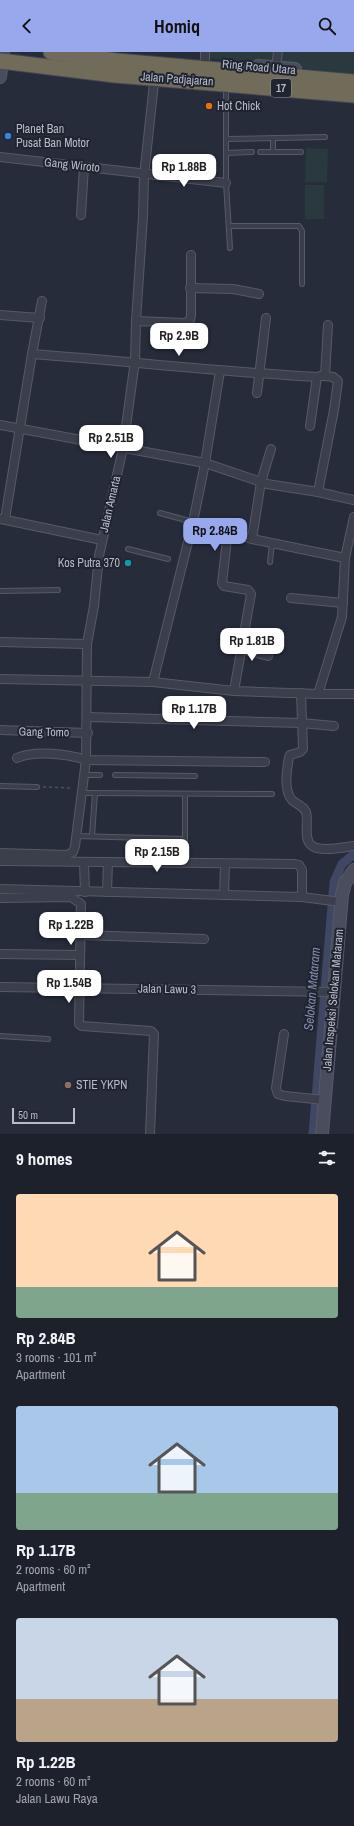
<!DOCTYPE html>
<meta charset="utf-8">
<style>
:root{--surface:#1d212c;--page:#2a2e38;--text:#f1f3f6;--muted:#a0a3a9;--accent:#97a8ec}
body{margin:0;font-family:"Archivo Narrow",sans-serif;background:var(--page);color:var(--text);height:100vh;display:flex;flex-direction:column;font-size:15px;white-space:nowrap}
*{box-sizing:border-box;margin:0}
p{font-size:13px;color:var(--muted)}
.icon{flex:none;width:22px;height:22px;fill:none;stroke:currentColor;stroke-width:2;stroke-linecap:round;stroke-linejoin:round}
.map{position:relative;height:1082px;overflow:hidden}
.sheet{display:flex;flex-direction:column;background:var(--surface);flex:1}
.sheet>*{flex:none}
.scale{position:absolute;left:12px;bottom:10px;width:63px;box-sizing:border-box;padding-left:4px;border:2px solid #b7bac7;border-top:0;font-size:11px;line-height:14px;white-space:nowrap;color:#b7bac7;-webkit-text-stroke:3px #202431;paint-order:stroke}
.price{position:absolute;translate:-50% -34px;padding:0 9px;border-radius:8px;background:#fff;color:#222;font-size:13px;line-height:26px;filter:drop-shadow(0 1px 2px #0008)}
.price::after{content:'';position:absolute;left:50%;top:24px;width:12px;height:9px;margin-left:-6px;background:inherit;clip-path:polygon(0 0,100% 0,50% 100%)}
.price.active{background:var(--accent);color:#111}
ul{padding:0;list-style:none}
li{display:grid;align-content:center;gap:8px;height:212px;padding:0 16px}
li span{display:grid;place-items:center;height:124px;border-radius:4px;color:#555}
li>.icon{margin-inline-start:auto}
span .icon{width:72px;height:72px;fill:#fffc;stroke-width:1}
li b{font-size:17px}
h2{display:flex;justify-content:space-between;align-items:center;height:48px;padding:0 16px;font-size:17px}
header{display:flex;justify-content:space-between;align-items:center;height:52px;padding:0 16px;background:var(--accent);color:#111;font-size:18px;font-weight:700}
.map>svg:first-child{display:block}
</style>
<header><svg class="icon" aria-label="back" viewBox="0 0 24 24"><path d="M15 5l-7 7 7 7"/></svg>Homiq<svg class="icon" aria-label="search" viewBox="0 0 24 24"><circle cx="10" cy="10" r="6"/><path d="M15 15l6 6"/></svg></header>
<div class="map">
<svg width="354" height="1082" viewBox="0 0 354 1082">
<rect width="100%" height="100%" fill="#272c3b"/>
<g fill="#2a393d">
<polygon points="208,0 354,0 354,22 207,6"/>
<polygon points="306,96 328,97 327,130 305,130"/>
<rect x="305" y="133" width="19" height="34"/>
</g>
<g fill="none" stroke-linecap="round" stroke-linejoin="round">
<polyline stroke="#3f4762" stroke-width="9" points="313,1082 334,830 342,812 354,802"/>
<defs>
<g id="lane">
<polyline points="226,37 226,87 325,85"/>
<polyline points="273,86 273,100"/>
<polyline points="226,87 226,131 230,196"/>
<polyline points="260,100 301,100"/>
<polyline points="226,101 252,100"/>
<polyline points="229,174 299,174 302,179 302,232"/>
<polyline points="160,461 193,470"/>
<polyline points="128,497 168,507"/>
<polyline points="270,510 272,491"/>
<polyline points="0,539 58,538"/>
<polyline points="84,723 100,723"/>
<polyline points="115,723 195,724"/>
<polyline points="0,734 37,735"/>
<polyline points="83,741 272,742"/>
<polyline points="76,784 185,787 185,742"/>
<polyline points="92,784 95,741"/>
<polyline points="0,984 48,987"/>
</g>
<g id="street">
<polyline points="205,10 205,0"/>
<polyline points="276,16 278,0"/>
<polyline points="0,105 226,131"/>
<polyline points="81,163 84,115"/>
<polyline points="190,236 233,237 259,242"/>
<path d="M42,249L32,302C127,309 222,320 317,325L310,374"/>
<polyline points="0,263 40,266"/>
<polyline points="136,269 185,271 190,268 191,263 191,203"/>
<polyline points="320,324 325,324 328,273"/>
<polyline points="257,341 266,266"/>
<polyline points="0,373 205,411 267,432 318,440 354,448"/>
<polyline points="318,440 334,358 338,329 333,325 325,324"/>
<polyline points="1,467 102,488"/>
<polyline points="5,467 32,302"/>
<polyline points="193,471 228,479 222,531 224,534 248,538 251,542 234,639"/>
<polyline points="228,479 252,487 345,506"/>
<polyline points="252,487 261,430 271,397"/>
<polyline points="291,546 343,551"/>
<polyline points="0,590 87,592"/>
<polyline points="241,597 268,604"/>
<polyline points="0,627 153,630 234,639 318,642 342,565 345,506 354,465"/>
<polyline points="153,630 193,470 205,411 220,319"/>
<path d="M301,641L303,697L300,700L290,703L289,705C287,717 283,738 292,748C297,753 303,753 306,760C309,770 303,786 311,793C319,801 344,795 354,794"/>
<polyline points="318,642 354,642"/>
<polyline points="87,665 301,671 334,674"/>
<polyline points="0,678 88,681"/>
<path d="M17,706C35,698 68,702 86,708L265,710"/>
<polyline points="0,801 67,803 73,800 75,794 86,708 87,592 94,554 99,504 123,396 135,309 136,269 143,164 144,124 154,31"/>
<polyline points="0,809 295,812 299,813 302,818 302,845"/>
<polyline points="84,811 85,840"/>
<polyline points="0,837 302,845 341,850"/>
<polyline points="107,840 108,810"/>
<polyline points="224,843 225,812"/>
<polyline points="0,846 71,845 81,852 79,972 82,974 151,979 154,982 150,1082"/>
<polyline points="81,883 204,887"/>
<polyline points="0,902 80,903"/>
<polyline points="0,935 333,940"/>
<polyline points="284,982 276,1036 278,1042 285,1044 324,1048"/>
</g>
<g id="secondary">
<polyline points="258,14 295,17"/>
<polyline points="0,25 3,0"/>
<polyline points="322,1082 342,843 345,831 354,818"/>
</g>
<g id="highway">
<polyline points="51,0 117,9 354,30"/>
<polyline points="0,9 115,23 354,43"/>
</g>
</defs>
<use href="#lane" stroke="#565a67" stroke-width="6"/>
<use href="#street" stroke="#565a67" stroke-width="10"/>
<use href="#secondary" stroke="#565a67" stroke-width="14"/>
<use href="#highway" stroke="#434754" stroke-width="17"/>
<polyline stroke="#47545a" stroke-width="1.5" stroke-dasharray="3 3" stroke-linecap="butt" points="43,735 73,736"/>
<use href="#lane" stroke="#3b3f4c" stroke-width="4"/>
<use href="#street" stroke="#3b3f4c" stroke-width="8"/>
<use href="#secondary" stroke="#494d5e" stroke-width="12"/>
<use href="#highway" stroke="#716c59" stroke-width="15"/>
</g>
<circle fill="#e8710a" stroke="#202431" stroke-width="1.5" cx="209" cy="54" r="4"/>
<circle fill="#3f7fe0" stroke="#202431" stroke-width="1.5" cx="8" cy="84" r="4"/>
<circle fill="#0f9aa8" stroke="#202431" stroke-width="1.5" cx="128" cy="511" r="4"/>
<circle fill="#8d6e63" stroke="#202431" stroke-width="1.5" cx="68" cy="1033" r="4"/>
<g text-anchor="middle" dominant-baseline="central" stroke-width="4" stroke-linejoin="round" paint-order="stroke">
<rect fill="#202431" stroke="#8a8d9a" stroke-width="1" x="271" y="27" width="20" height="18" rx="3"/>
<g font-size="11" font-weight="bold" fill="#b7bac7">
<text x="281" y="36">17</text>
</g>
<g font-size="12" fill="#b7bac7" stroke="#202431">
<text transform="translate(259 15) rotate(5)">Ring Road Utara</text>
<text transform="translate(177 27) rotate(4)">Jalan Padjajaran</text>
<text transform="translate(72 113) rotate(6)">Gang Wiroto</text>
<text transform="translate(110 452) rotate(-77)">Jalan Amarta</text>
<text transform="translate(44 680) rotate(1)">Gang Tomo</text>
<text transform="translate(167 937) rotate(1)">Jalan Lawu 3</text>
<text transform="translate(333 948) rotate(-85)">Jalan Inspeksi Selokan Mataram</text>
</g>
<g font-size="12" fill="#b7bac7" stroke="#202431" text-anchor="start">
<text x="217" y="54">Hot Chick</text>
<text x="16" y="77">Planet Ban<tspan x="16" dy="14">Pusat Ban Motor</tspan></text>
<text x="120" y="511" text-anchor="end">Kos Putra 370</text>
<text x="76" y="1033">STIE YKPN</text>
</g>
<g font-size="13" font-style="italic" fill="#828cab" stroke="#202431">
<text transform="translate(312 937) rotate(-85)">Selokan Mataram</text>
</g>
</g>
</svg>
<div class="scale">50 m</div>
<b class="price" style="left:184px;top:136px">Rp 1.88B</b>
<b class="price" style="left:179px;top:305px">Rp 2.9B</b>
<b class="price" style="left:111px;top:407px">Rp 2.51B</b>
<b class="price active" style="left:215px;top:500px">Rp 2.84B</b>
<b class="price" style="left:252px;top:610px">Rp 1.81B</b>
<b class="price" style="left:194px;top:678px">Rp 1.17B</b>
<b class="price" style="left:157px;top:821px">Rp 2.15B</b>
<b class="price" style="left:71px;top:894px">Rp 1.22B</b>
<b class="price" style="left:69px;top:952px">Rp 1.54B</b>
</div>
<section class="sheet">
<h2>9 homes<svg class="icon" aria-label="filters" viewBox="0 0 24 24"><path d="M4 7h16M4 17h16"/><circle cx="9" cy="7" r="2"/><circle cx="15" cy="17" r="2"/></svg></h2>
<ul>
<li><span style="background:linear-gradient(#ffd9b3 75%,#7fa58c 0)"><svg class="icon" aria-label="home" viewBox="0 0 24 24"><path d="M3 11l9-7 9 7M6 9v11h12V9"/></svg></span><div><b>Rp 2.84B</b><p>3 rooms · 101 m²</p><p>Apartment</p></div></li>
<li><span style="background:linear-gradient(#a9c7e8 70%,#7fa58c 0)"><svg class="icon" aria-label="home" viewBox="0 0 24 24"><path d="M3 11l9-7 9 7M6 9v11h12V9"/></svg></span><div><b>Rp 1.17B</b><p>2 rooms · 60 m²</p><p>Apartment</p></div></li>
<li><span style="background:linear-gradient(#c9d6e8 65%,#b9a48a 0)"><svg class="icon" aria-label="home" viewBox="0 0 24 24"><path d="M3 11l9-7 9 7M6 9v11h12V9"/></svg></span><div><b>Rp 1.22B</b><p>2 rooms · 60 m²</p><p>Jalan Lawu Raya</p></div></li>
</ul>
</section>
